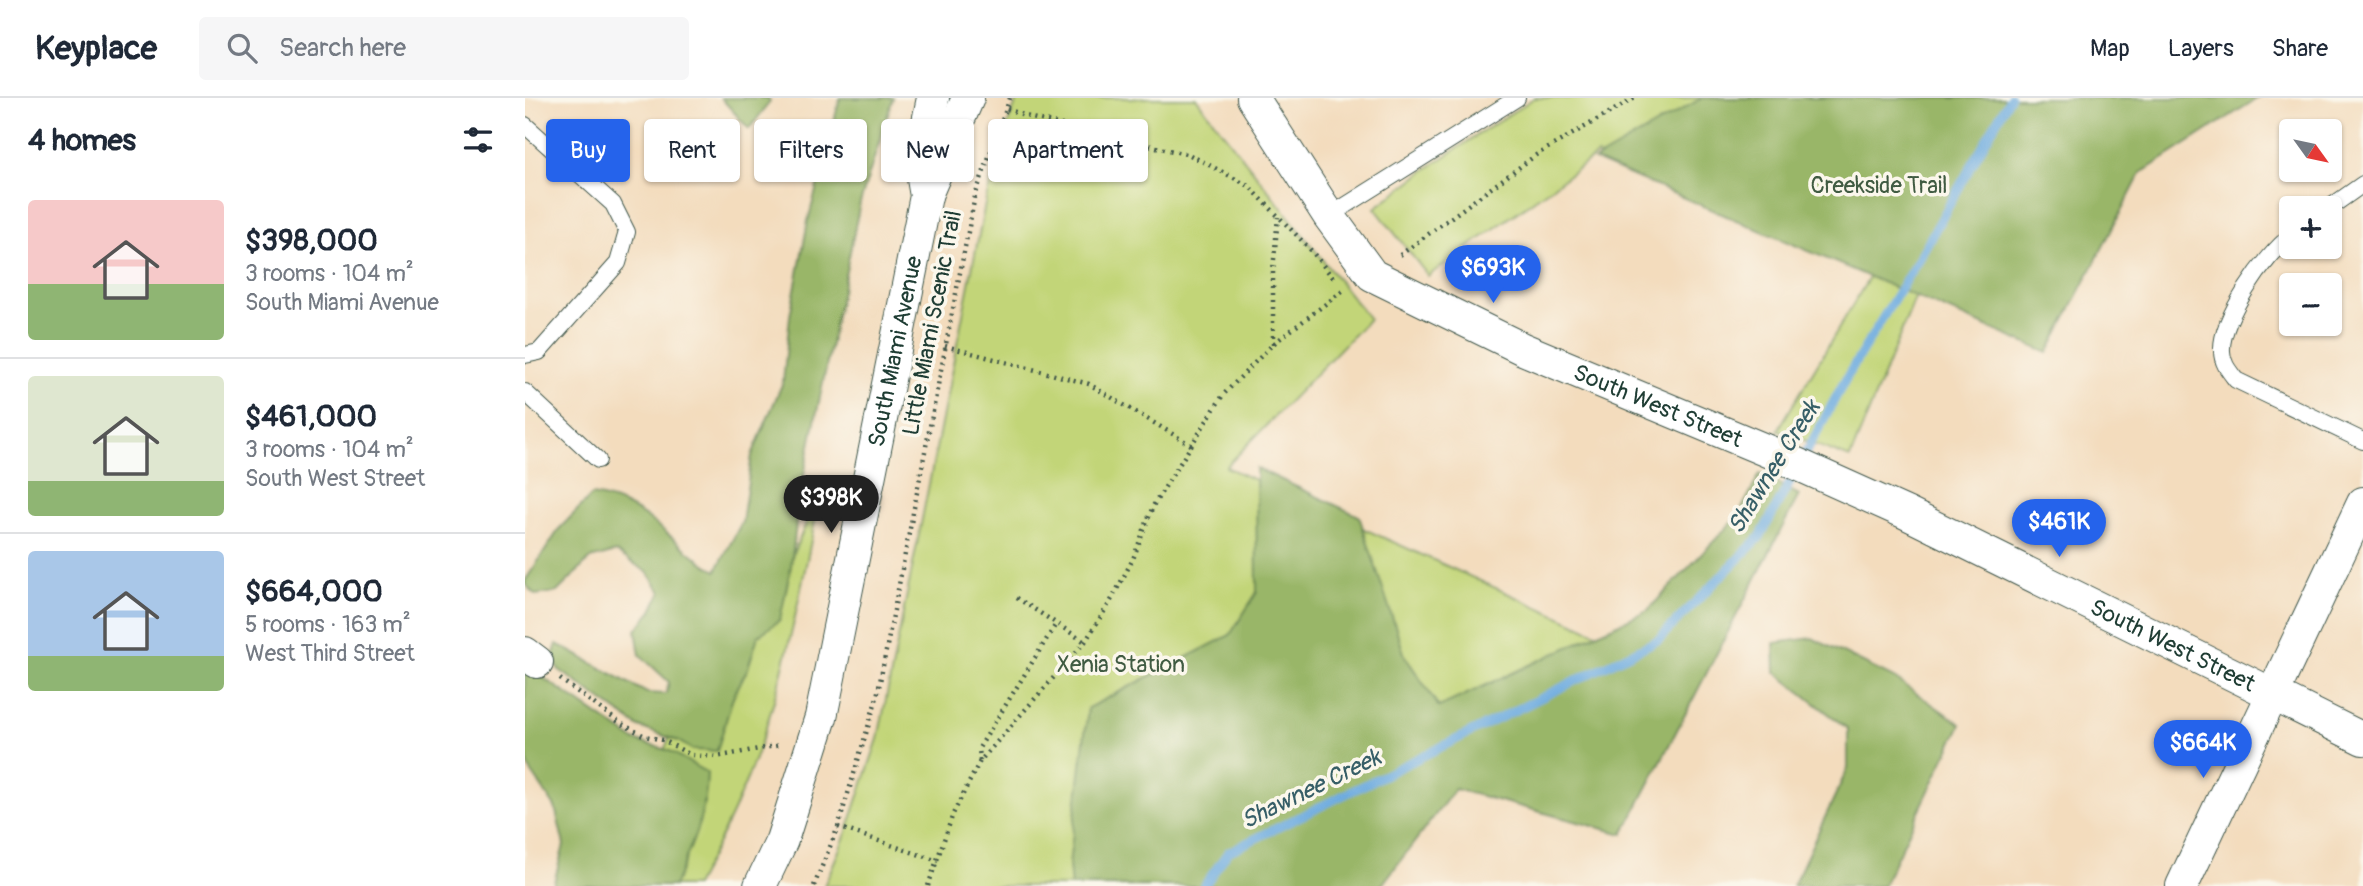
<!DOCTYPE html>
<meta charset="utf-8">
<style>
:root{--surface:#fff;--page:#f6f6f7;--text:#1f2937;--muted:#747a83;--line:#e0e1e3;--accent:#2563eb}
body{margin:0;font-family:Pangolin,sans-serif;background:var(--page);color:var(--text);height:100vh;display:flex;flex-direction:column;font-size:26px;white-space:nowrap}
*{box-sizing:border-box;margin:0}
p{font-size:23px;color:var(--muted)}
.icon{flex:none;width:38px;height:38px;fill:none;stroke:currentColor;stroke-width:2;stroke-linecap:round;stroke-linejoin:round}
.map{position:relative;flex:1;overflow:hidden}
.sheet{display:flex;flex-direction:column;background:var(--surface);width:525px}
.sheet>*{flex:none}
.top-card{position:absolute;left:21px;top:21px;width:665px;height:63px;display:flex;gap:14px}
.needle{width:46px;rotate:123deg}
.buttons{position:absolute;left:1754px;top:21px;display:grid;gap:14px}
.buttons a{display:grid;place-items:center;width:63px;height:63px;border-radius:7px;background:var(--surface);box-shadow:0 2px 5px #0004;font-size:35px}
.price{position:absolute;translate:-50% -60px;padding:0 16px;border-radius:24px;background:var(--accent);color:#fff;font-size:23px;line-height:46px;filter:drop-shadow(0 2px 4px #0008)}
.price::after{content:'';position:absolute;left:50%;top:42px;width:21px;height:16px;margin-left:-10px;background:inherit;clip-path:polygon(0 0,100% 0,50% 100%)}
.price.on{background:#222;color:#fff}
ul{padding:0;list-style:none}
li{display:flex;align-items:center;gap:21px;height:175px;padding:0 28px}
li+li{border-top:2px solid var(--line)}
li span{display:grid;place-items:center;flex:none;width:196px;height:140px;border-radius:7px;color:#555}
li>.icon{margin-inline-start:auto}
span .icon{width:84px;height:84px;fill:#fffc;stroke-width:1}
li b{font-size:30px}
h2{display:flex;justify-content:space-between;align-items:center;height:84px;padding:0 28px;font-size:30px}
.pill{padding:0 24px;border-radius:7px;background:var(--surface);box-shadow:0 2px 5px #0004;font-size:24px;line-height:63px}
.pill.on{background:var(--accent);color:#fff}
header{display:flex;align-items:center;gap:42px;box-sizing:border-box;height:98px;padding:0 35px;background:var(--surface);border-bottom:2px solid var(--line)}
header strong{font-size:33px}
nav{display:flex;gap:38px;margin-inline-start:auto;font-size:24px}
.search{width:490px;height:63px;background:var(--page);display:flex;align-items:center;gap:18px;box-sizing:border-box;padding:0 24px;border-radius:7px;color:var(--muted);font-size:26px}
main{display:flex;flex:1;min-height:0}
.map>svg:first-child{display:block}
</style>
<header>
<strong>Keyplace</strong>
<div class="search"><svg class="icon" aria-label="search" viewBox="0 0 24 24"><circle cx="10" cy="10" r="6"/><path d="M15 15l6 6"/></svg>Search here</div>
<nav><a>Map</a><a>Layers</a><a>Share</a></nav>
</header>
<main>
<section class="sheet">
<h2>4 homes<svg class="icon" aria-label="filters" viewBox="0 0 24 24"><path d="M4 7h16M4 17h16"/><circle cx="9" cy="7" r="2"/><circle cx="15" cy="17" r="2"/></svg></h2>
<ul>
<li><span style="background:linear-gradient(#f6c9c9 60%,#8fb573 0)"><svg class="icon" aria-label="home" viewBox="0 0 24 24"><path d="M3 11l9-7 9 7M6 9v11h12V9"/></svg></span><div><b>$398,000</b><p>3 rooms · 104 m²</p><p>South Miami Avenue</p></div></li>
<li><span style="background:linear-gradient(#dfe7d0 75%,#8fb573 0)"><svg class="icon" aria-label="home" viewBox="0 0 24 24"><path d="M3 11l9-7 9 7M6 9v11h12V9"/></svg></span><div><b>$461,000</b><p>3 rooms · 104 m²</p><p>South West Street</p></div></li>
<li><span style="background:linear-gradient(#a9c7e8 75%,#8fb573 0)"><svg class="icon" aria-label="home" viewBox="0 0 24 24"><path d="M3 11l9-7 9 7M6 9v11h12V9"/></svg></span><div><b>$664,000</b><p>5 rooms · 163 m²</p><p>West Third Street</p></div></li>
</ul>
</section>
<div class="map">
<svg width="1838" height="788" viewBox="0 0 1838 788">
<rect width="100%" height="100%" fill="#fbf7ec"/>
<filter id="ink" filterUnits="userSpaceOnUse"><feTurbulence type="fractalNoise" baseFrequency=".0143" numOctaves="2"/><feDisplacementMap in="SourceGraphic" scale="14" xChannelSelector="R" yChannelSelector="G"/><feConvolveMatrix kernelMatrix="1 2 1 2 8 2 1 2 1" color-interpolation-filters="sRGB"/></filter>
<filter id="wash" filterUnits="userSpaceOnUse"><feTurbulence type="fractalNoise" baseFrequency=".00686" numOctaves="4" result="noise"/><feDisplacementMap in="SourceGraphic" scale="28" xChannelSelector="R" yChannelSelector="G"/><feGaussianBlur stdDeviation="1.57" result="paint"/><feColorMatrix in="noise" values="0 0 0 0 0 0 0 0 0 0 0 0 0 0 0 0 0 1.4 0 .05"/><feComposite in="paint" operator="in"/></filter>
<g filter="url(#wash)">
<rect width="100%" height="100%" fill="#f3dcbd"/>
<g fill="#c2d578" stroke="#708956" stroke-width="2">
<polygon points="493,0 671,0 844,221 701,369 1120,557 933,666 738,788 299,788 321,736 353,641 461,101 479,35"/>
<polygon points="1009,0 1578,0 1449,96 1390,200 1325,360 1253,332 1345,178 1072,57 903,178 850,110 907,67"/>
<path d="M297,389C281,464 268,540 246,613C228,675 201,732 170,788H77L149,630L235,532Z"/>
</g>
<g fill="#99b668" stroke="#5c7a4e" stroke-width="2">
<polygon points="196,0 243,0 245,4 224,31"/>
<path d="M315,0H368L335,105L274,401L266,468L255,522L233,538L223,570L208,599L192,653L168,652L153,643L114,629L33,571L29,555L32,546L122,595L141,596L144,584L115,557L111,532L127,513L136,494L122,474L91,454L65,461L32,494L10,497L0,486V483L35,430L67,397C120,404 148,447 191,473L217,424L227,357L258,284L265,218L283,123Z"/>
<polygon points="1177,0 1733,0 1616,75 1523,255 1070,62"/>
<polygon points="731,370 834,418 880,558 914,609 1123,512 1213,418 1235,376 1274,397 1098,736 930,691 856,788 546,788 544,767 563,610 705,537 732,494"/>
<polygon points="1287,540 1369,580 1436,626 1358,788 1268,788 1323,670 1323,631 1250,574 1249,545"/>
<path d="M0,572L17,579L109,642L145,653L182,675C182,716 165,751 149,788H28L39,747L30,709L3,669L0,649Z"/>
</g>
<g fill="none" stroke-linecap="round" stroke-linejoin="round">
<polyline stroke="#6dabdf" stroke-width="9" points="679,788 703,754 1133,542 1235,439 1323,277 1394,160 1485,0"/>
</g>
</g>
<g filter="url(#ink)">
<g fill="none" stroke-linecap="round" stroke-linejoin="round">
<defs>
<g id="service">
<polyline points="0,27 88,106 102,134 93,165 14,254 0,257"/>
<polyline points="1804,110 1838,86"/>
<polyline points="804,118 992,0"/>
<path d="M1766,138C1741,156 1695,222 1697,253C1697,265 1704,273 1711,282L1838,343"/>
<polyline points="0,294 73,362"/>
</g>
<g id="minor">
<path id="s1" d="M728,0L804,118L847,177L998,251L1252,357L1381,415L1838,641"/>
<polyline points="401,97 443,0"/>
<polyline points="0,555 12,564"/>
<path id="s2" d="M235,788L257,742L296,619L401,98L395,63L408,0"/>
<polyline points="1657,788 1838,405"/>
</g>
</defs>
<use href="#service" stroke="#3f5549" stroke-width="18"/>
<use href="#minor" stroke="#3f5549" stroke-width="34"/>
<g stroke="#3f5549" stroke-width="4.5" stroke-dasharray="2 5" stroke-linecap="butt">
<polyline points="482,11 507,20 665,57 724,88 784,150 809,181"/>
<polyline points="875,157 1011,57 1110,0"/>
<polyline points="748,246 748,172 753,119"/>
<polyline points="420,248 564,286 666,347"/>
<polyline points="492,500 560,544"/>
<polyline points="35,581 95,625 120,638 138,642 166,657 191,659 255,647"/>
<polyline points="455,663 454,650 531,526"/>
<polyline points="313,729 413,763"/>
<polyline points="289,788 313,729 352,599 450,98 485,0"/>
<polyline points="403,788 428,716 455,663 560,544 587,501 608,461 628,408 698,297 748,246 820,191"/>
</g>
<use href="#service" stroke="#fff" stroke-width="16"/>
<use href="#minor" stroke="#fff" stroke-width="32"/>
</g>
</g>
<g text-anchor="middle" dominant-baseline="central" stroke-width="7" stroke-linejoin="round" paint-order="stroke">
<g font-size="23" fill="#405b42" stroke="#fbf7ec">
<text x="1354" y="87">Creekside Trail</text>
<text x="596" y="566">Xenia Station</text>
</g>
<g font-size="23" fill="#1f3d34" stroke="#fbf7ec">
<text transform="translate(407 225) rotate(-79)">Little Miami Scenic Trail</text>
<text stroke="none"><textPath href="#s2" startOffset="553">South Miami Avenue</textPath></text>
<text stroke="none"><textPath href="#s1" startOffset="528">South West Street</textPath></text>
<text stroke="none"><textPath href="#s1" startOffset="1096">South West Street</textPath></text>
</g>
<g font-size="24" font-style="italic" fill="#365e67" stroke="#fbf7ec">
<text transform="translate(1249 369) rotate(-58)">Shawnee Creek</text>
<text transform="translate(786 691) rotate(-26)">Shawnee Creek</text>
</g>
</g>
</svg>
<div class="buttons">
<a><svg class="needle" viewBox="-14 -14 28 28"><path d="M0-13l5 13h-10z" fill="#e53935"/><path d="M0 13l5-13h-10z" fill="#747a83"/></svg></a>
<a>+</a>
<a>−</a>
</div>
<b class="price" style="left:968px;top:207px">$693K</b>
<b class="price on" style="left:306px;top:437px">$398K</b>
<b class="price" style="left:1534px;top:461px">$461K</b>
<b class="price" style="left:1678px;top:682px">$664K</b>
<div class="top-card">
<a class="pill on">Buy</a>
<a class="pill">Rent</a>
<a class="pill">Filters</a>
<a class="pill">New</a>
<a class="pill">Apartment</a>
</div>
</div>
</main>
